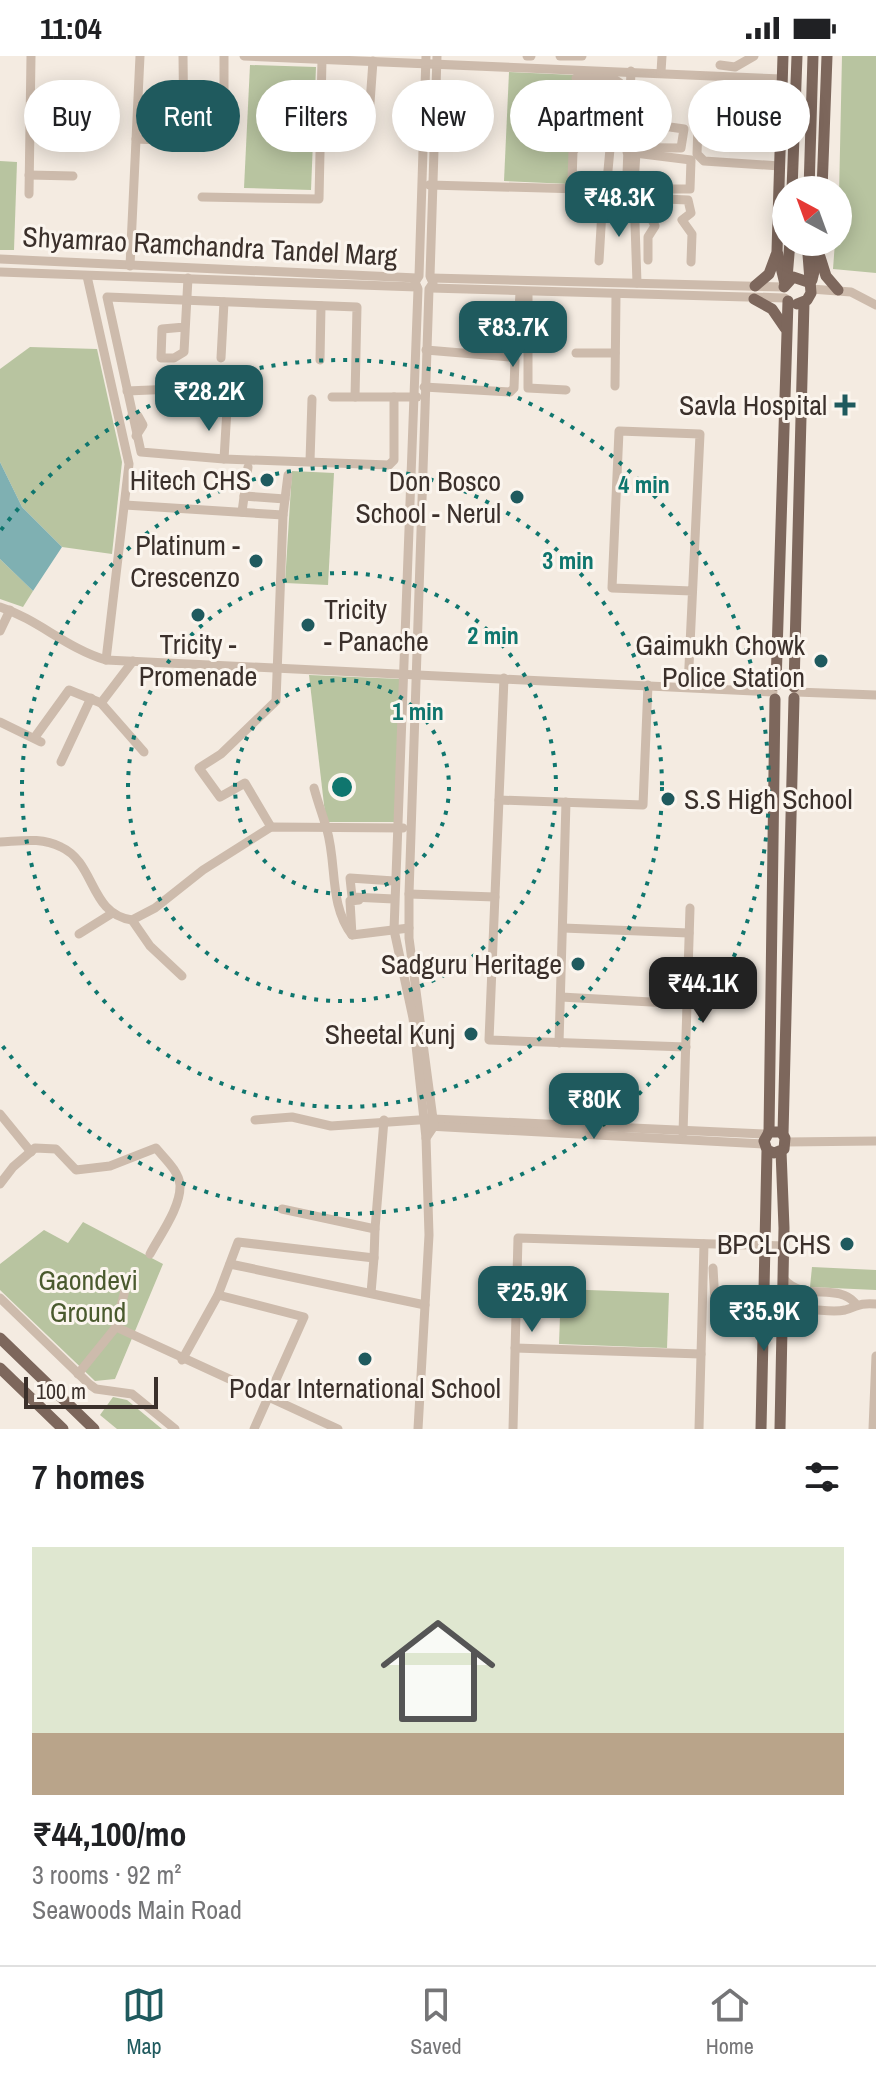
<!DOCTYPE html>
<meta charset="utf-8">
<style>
:root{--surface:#fff;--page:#f6f6f6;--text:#202124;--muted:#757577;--line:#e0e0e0;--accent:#1f5a5e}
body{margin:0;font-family:"Archivo Narrow",sans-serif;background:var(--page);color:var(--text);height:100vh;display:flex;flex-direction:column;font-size:30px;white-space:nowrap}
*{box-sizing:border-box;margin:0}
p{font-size:26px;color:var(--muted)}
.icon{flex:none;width:44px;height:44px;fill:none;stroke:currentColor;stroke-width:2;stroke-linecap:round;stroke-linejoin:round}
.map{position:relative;height:1373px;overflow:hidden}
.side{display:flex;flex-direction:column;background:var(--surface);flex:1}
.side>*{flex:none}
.guide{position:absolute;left:24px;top:24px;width:828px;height:72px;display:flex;gap:16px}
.needle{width:52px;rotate:319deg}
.buttons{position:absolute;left:772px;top:120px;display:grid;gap:16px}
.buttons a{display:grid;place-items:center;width:80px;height:80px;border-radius:50%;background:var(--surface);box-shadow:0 4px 20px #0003;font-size:40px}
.scale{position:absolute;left:24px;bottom:20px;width:134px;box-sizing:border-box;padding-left:8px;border:4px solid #3b302b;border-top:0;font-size:22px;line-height:28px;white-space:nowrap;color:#3b302b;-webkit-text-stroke:6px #fbf5ee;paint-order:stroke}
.price{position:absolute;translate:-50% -68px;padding:0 18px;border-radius:16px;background:var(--accent);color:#fff;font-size:26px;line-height:52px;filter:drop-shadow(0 2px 4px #0008)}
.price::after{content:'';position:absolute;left:50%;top:48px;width:24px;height:18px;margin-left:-12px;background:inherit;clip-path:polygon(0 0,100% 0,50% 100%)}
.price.current{background:#222;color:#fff}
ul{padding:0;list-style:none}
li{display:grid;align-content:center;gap:16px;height:424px;padding:0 32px}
li span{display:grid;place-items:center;height:248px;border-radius:0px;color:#555}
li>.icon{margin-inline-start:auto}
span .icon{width:144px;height:144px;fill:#fffc;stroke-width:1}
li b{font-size:34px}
h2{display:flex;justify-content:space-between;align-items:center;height:96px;padding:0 32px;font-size:34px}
.pill{padding:0 28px;border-radius:36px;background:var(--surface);box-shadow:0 4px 20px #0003;font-size:28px;line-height:72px}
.pill.current{background:var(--accent);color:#fff}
.status{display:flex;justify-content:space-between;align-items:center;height:56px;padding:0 40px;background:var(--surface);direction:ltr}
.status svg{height:22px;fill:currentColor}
.tabs{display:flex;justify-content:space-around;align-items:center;height:112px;border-top:2px solid var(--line);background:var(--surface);font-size:22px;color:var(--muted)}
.tabs a{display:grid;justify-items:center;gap:4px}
.tabs .current{color:var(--accent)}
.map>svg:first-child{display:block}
</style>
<div class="status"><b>11:04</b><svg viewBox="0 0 49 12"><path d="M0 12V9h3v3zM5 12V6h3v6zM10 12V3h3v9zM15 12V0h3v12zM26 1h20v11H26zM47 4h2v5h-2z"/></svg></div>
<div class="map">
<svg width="876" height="1373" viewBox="0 0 876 1373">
<rect width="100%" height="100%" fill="#f4ebe1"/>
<g fill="#b8c4a0">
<polygon points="842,0 876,0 876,217 833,213 835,186 838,186"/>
<polygon points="250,9 316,11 311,134 244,132"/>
<polygon points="509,16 574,19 569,128 504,125"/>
<polygon points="0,105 17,106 14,194 0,194"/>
<polygon points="30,291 97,293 122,406 112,498 62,491 22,451 0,406 0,313"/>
<polygon points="292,415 334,417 328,529 285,527"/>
<polygon points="0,503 33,535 23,551 0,543"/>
<polygon points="309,619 400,623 396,766 326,766"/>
<polygon points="83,1166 163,1208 115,1323 95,1325 0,1234 0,1208 44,1174 68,1187"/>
<polygon points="812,1211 876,1214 876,1234 810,1231"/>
<polygon points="561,1233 669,1237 667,1292 559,1288"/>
<polygon points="113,1341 127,1344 162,1373 117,1373 100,1359"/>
</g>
<polygon fill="#7fb0b2" points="0,406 22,451 62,491 33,535 0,503"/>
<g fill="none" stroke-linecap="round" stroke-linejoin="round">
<g stroke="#cdbbac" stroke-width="9">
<polyline points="244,0 782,23"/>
<polyline points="527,0 531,0"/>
<polyline points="560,0 582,0"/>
<polyline points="720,9 735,11 754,0"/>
<polyline points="661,16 662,0"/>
<polyline points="576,22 614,23 620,27 617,85"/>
<polyline points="321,46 370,47 373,5"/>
<polyline points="588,53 622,54"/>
<polyline points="224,62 224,0"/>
<polyline points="136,83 184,85 183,0"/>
<polyline points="610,93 607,125 572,125 573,95 577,91 681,92 684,73 628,65"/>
<polyline points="627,96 691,104 690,133 672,133"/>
<polyline points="636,97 634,127 649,131"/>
<polyline points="780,110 704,105 697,98 698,70 703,65 781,73"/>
<polyline points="29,119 73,120"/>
<polyline points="429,129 617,134 627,118 631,15"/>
<polyline points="620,131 642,142 688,144 691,157 682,164 692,178 691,206"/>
<polyline points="29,138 31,0"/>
<polyline points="634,138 637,227"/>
<polyline points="202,141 319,143 322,3"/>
<polyline points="0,203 417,222"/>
<polyline points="648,204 648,181 655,170 649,157 649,143"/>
<polyline points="599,205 602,155 607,149 634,148"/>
<polyline points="130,210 140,0"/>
<polyline points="0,216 417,231"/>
<polyline points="87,220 129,408 106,604"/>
<polyline points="431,222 784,231"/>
<polyline points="431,232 785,242"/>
<polyline points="811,233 851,236 876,249"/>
<polyline points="528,237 528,332 566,334"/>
<polyline points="185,271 162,273 161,302 174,302 184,296 188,222"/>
<polyline points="502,296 517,293 520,236"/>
<polyline points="576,297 615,297"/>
<polyline points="221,302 224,246"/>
<polyline points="320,304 321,250"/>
<polyline points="615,330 616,239"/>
<polyline points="424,331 510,336 514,332 515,304 510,301 426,294"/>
<polyline points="127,335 174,333"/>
<polyline points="332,341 417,341"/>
<polyline points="355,341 357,251 107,241 141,396 224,403 389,409 394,404 394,341"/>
<polyline points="132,359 138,360 143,369 136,380"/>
<polyline points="224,403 227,353"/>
<polyline points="310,405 312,343"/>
<polyline points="244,440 285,443"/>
<polyline points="125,449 283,459 276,645 221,698 199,712 220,741 245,727 271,771"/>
<polyline points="242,456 248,411"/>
<polyline points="283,459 288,419"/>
<path d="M0,551C39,564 66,592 106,604L773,636"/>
<polyline points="0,575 10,554"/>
<polyline points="504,622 489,984 686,991"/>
<polyline points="688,631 700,378 619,375 612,532 692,535"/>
<polyline points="796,636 876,639"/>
<polyline points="101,647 144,696"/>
<polyline points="0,666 41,686"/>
<polyline points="35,681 69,634 101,647 133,605"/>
<polyline points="61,706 91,642"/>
<path d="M314,732C318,747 323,760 327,774C337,809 329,849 352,879L409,872"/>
<polyline points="499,744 643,749 648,629"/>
<path d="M0,786C21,785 41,781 61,791C96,807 89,858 132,864L155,852L203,814L271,771L403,772"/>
<polyline points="409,838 495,841"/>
<polyline points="394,843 352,841 350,822 394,825"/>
<polyline points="132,864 150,890 182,920"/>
<polyline points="563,872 689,877"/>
<polyline points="79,878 111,858"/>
<polyline points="352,879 350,845 359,844"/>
<polyline points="561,941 687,948"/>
<polyline points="559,987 566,746"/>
<polyline points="0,1058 31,1096"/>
<polyline points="255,1064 292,1061 331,1070 433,1063 766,1078"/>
<polyline points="428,1070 764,1088"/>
<polyline points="683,1077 690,852"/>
<polyline points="426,1082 434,1070 433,1063 409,882 409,838 429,233 433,227 430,220 437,0"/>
<polyline points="786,1086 876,1085"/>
<path d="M0,1128L13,1111L35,1092L56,1093L76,1114L110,1110L156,1092C164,1102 179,1115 180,1129C181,1151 160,1179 150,1198"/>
<polyline points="282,1153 375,1173 384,1064"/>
<polyline points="374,1202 375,1173"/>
<polyline points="230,1208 425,1249"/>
<polyline points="713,1212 715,1246 763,1252"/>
<path d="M783,1222C803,1247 837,1226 855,1247"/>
<polyline points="218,1239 304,1261 254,1373"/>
<polyline points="0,1242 89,1328 96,1333 132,1338 175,1373"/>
<path d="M782,1265C801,1244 822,1259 845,1254C860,1250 856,1247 876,1248"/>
<polyline points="116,1271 338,1373"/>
<polyline points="515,1292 701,1298"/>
<polyline points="182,1304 218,1239 238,1186 374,1202 371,1237"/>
<polyline points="78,1318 116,1271 126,1230"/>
<polyline points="418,1373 429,1179 426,1082 413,962 394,874 418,233 415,226 419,220 426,0"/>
<polyline points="513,1373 518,1182 784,1190"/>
<polyline points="699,1373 704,1188"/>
<polyline points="873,1373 876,1300"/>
</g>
<g stroke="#7d675c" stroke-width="11">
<polyline points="783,0 777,195 785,228"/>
<polyline points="792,134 797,0"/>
<polyline points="809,134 813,0"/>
<polyline points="822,134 827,0"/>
<polyline points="820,201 826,220 838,234"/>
<polyline points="787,222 790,186"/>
<polyline points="812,224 821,186"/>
<polyline points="755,230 769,218 776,199"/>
<polyline points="784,231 793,221 808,226"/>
<polyline points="754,243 772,253 785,272"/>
<polyline points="797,248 807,244 811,237 807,186"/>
<polyline points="776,629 788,245"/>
<polyline points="794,631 804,246"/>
<polyline points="769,1076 775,643"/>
<polyline points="783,1078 794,642"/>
<polyline points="0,1282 94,1373"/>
<polyline points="0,1312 63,1373"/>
<polyline points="761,1373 767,1094 764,1085 769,1076 781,1076 785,1082 784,1093 774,1097 767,1094"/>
<polyline points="780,1373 784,1172 781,1095"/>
</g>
</g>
<g fill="none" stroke="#0f766e" stroke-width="4" stroke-dasharray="4 8">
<circle cx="342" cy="731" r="107"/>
<circle cx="342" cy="731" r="214"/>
<circle cx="342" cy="731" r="320"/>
<path d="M1 474A427 427 0 1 1 1 988"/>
</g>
<g fill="#1f5a5e" stroke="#fbf5ee" stroke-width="3">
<path d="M841 337h8v8h8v8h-8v8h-8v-8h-8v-8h8z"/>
<circle cx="267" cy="424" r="8"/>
<circle cx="517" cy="441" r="8"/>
<circle cx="256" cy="505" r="8"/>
<circle cx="198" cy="559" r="8"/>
<circle cx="308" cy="569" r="8"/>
<circle cx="821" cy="605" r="8"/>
<circle cx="668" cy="743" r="8"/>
<circle cx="578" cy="908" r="8"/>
<circle cx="471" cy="978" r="8"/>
<circle cx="847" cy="1188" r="8"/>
<circle cx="365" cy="1303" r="8"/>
</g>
<g text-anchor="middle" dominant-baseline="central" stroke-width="6" stroke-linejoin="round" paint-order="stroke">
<g font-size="28" fill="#3b302b" stroke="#fbf5ee">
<text transform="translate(210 190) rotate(3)">Shyamrao Ramchandra Tandel Marg</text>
</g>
<g font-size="28" fill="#3b302b" stroke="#fbf5ee" text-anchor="end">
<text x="827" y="349">Savla Hospital</text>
<text x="251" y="424">Hitech CHS</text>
<text x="501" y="425">Don Bosco<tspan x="501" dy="32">School - Nerul</tspan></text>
<text x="240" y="489">Platinum -<tspan x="240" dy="32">Crescenzo</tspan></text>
<text x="324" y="553" text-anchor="start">Tricity<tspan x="324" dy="32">- Panache</tspan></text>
<text x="198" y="588" text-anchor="middle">Tricity -<tspan x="198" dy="32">Promenade</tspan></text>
<text x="805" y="589">Gaimukh Chowk<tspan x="805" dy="32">Police Station</tspan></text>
<text x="684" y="743" text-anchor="start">S.S High School</text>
<text x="562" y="908">Sadguru Heritage</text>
<text x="455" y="978">Sheetal Kunj</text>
<text x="831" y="1188">BPCL CHS</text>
<text x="365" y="1332" text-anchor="middle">Podar International School</text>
</g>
<g font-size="28" fill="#4a5a2e" stroke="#fbf5ee">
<text x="88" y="1224">Gaondevi<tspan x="88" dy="32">Ground</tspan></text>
</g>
</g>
<circle cx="342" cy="731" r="12" fill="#0f766e" stroke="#fbf5ee" stroke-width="4"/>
<g font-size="24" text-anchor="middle" font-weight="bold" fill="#0f766e" stroke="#fbf5ee" stroke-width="6" stroke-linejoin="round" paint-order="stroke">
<text x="644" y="437">4 min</text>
<text x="568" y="513">3 min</text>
<text x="493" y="588">2 min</text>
<text x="418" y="664">1 min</text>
</g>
</svg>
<div class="buttons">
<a><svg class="needle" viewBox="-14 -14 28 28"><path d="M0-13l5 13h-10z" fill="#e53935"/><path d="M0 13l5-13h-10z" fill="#757577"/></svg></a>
</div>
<div class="scale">100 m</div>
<b class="price" style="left:619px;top:183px">₹48.3K</b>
<b class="price" style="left:513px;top:313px">₹83.7K</b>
<b class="price" style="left:209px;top:377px">₹28.2K</b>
<b class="price current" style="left:703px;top:969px">₹44.1K</b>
<b class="price" style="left:594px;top:1085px">₹80K</b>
<b class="price" style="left:532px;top:1278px">₹25.9K</b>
<b class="price" style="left:764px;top:1297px">₹35.9K</b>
<div class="guide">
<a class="pill">Buy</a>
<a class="pill current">Rent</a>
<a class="pill">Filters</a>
<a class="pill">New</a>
<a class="pill">Apartment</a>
<a class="pill">House</a>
</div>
</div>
<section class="side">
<h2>7 homes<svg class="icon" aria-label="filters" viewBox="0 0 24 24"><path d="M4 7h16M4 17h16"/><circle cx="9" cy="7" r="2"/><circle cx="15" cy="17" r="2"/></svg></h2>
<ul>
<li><span style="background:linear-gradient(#dfe7d0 75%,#b9a48a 0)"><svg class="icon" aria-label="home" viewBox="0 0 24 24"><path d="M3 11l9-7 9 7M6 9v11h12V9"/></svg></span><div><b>₹44,100/mo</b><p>3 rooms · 92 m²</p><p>Seawoods Main Road</p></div></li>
</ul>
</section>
<nav class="tabs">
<a class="current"><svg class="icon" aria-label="map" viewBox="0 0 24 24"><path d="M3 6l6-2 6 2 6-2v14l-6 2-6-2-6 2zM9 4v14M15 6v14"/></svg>Map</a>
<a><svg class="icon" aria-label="saved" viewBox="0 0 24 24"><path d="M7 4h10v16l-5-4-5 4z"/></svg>Saved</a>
<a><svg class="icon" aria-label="home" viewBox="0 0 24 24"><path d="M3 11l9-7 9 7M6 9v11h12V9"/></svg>Home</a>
</nav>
